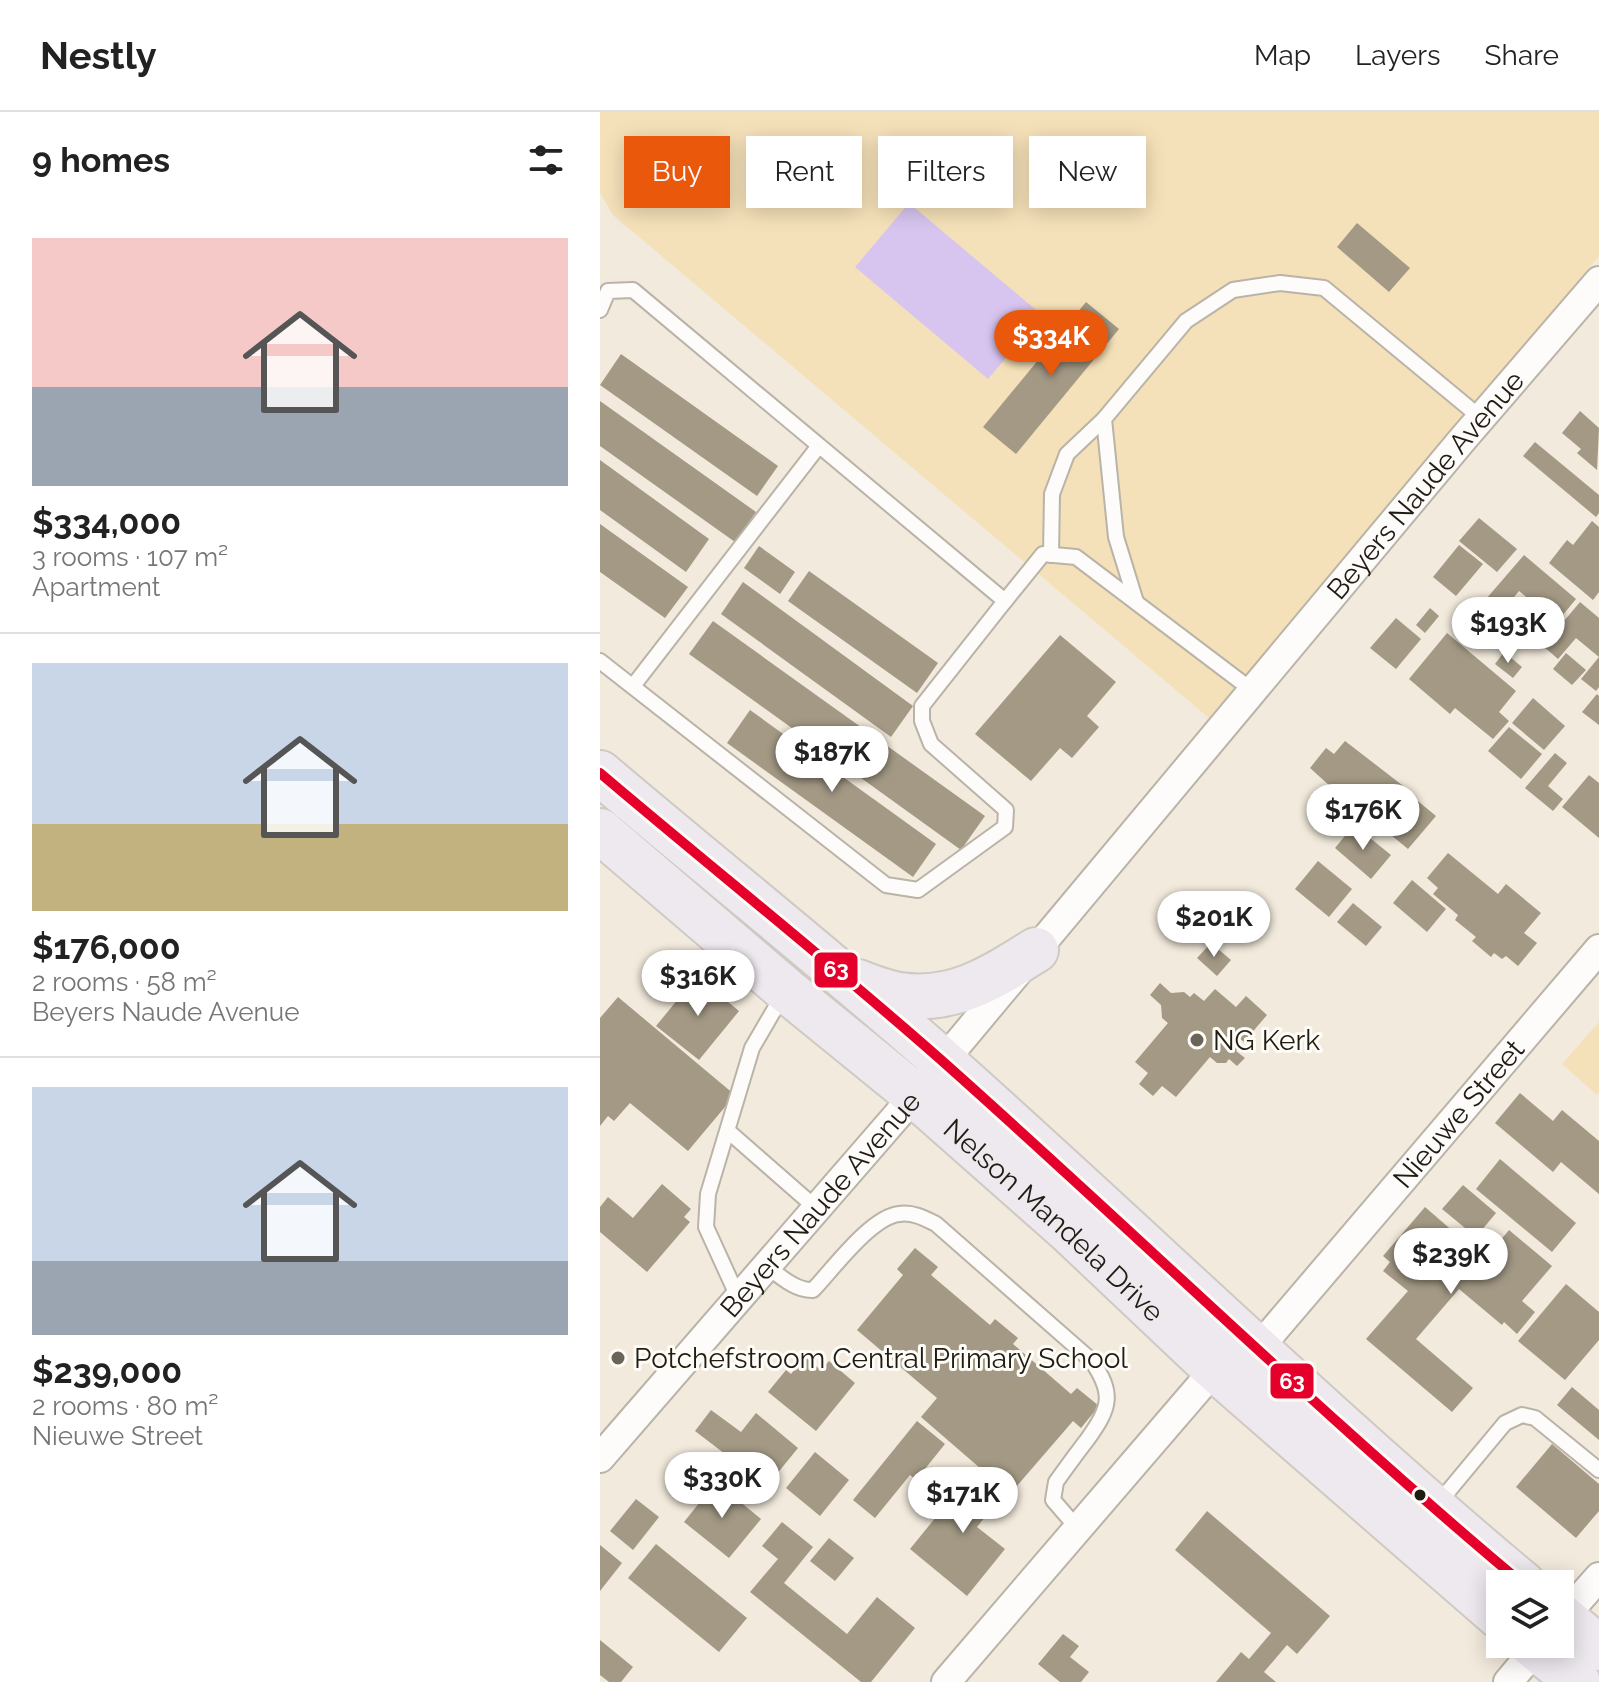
<!DOCTYPE html>
<meta charset="utf-8">
<style>
:root{--surface:#fff;--page:#f2f2f2;--text:#222;--muted:#767676;--line:#e0e0e0;--accent:#ea580c}
body{margin:0;font-family:Raleway,sans-serif;background:var(--page);color:var(--text);height:100vh;display:flex;flex-direction:column;font-size:30px;white-space:nowrap}
*{box-sizing:border-box;margin:0}
p{font-size:26px;color:var(--muted)}
.icon{flex:none;width:44px;height:44px;fill:none;stroke:currentColor;stroke-width:2;stroke-linecap:round;stroke-linejoin:round}
.map{position:relative;flex:1;overflow:hidden}
.sheet{display:flex;flex-direction:column;background:var(--surface);width:600px}
.sheet>*{flex:none}
.top-card{position:absolute;left:24px;top:24px;width:760px;height:72px;display:flex;gap:16px}
.fabs{position:absolute;left:886px;top:1458px;display:grid;gap:16px}
.fabs a{display:grid;place-items:center;width:88px;height:88px;border-radius:0px;background:var(--surface);box-shadow:0 4px 20px #0003;font-size:40px}
.price{position:absolute;translate:-50% -68px;padding:0 18px;border-radius:28px;background:#fff;color:#222;font-size:26px;line-height:52px;filter:drop-shadow(0 2px 4px #0008)}
.price::after{content:'';position:absolute;left:50%;top:48px;width:24px;height:18px;margin-left:-12px;background:inherit;clip-path:polygon(0 0,100% 0,50% 100%)}
.price.selected{background:var(--accent);color:#fff}
ul{padding:0;list-style:none}
li{display:grid;align-content:center;gap:16px;height:424px;padding:0 32px}
li+li{border-top:2px solid var(--line)}
li span{display:grid;place-items:center;height:248px;border-radius:0px;color:#555}
li>.icon{margin-inline-start:auto}
span .icon{width:144px;height:144px;fill:#fffc;stroke-width:1}
li b{font-size:34px}
h2{display:flex;justify-content:space-between;align-items:center;height:96px;padding:0 32px;font-size:34px}
.pill{padding:0 28px;border-radius:0px;background:var(--surface);box-shadow:0 4px 20px #0003;font-size:28px;line-height:72px}
.pill.selected{background:var(--accent);color:#fff}
header{display:flex;align-items:center;gap:48px;box-sizing:border-box;height:112px;padding:0 40px;background:var(--surface);border-bottom:2px solid var(--line)}
header strong{font-size:38px}
nav{display:flex;gap:44px;margin-inline-start:auto;font-size:28px}
main{display:flex;flex:1;min-height:0}
.map>svg:first-child{display:block}
</style>
<header>
<strong>Nestly</strong>
<nav><a>Map</a><a>Layers</a><a>Share</a></nav>
</header>
<main>
<section class="sheet">
<h2>9 homes<svg class="icon" aria-label="filters" viewBox="0 0 24 24"><path d="M4 7h16M4 17h16"/><circle cx="9" cy="7" r="2"/><circle cx="15" cy="17" r="2"/></svg></h2>
<ul>
<li><span style="background:linear-gradient(#f6c9c9 60%,#9aa5b1 0)"><svg class="icon" aria-label="home" viewBox="0 0 24 24"><path d="M3 11l9-7 9 7M6 9v11h12V9"/></svg></span><div><b>$334,000</b><p>3 rooms · 107 m²</p><p>Apartment</p></div></li>
<li><span style="background:linear-gradient(#c9d6e8 65%,#c2b280 0)"><svg class="icon" aria-label="home" viewBox="0 0 24 24"><path d="M3 11l9-7 9 7M6 9v11h12V9"/></svg></span><div><b>$176,000</b><p>2 rooms · 58 m²</p><p>Beyers Naude Avenue</p></div></li>
<li><span style="background:linear-gradient(#c9d6e8 70%,#9aa5b1 0)"><svg class="icon" aria-label="home" viewBox="0 0 24 24"><path d="M3 11l9-7 9 7M6 9v11h12V9"/></svg></span><div><b>$239,000</b><p>2 rooms · 80 m²</p><p>Nieuwe Street</p></div></li>
</ul>
</section>
<div class="map">
<svg width="999" height="1570" viewBox="0 0 999 1570">
<rect width="100%" height="100%" fill="#f2eadc"/>
<g fill="#f5e1b9">
<polygon points="0,0 999,0 999,144 609,606 13,103 0,81"/>
<polygon points="999,910 999,980 997,983 962,952"/>
</g>
<polygon fill="#d7c5f0" points="309,91 442,203 388,267 255,155"/>
<g fill="#a39985">
<polygon points="757,111 810,156 789,180 737,135"/>
<polygon points="486,190 519,217 416,342 383,315"/>
<polygon points="21,242 178,354 157,384 0,273"/>
<polygon points="0,289 156,400 135,430 0,334"/>
<polygon points="980,299 999,316 997,358 977,341 981,337 962,321"/>
<polygon points="935,330 999,383 999,401 996,405 923,344"/>
<polygon points="0,348 109,427 86,460 0,398"/>
<polygon points="879,406 917,437 897,460 859,429"/>
<polygon points="992,409 999,415 999,480 993,488 949,451 967,428 973,433"/>
<polygon points="0,412 88,475 65,506 0,460"/>
<polygon points="859,433 883,452 856,484 833,465"/>
<polygon points="159,434 195,460 180,482 144,456"/>
<polygon points="924,443 976,487 939,532 924,520 942,498 919,479 902,500 886,487"/>
<polygon points="209,459 338,551 317,581 188,489"/>
<polygon points="143,470 313,594 291,625 121,502"/>
<polygon points="980,490 999,506 999,575 996,579 981,567 999,545 976,526 958,547 943,534"/>
<polygon points="909,494 929,511 916,526 896,510"/>
<polygon points="830,496 839,504 825,521 816,513"/>
<polygon points="796,506 821,527 796,557 770,536"/>
<polygon points="113,509 385,704 361,738 89,542"/>
<polygon points="847,521 916,579 899,600 909,609 893,627 855,596 850,602 809,567"/>
<polygon points="460,523 516,570 487,604 499,615 472,646 460,636 431,669 375,622"/>
<polygon points="904,540 922,555 913,566 895,552"/>
<polygon points="966,541 986,558 972,573 953,557"/>
<polygon points="997,582 999,584 999,613 982,600"/>
<polygon points="933,586 965,614 944,638 912,611"/>
<polygon points="150,598 336,732 313,765 127,631"/>
<polygon points="909,615 942,642 921,667 888,639"/>
<polygon points="745,629 815,683 813,685 836,704 808,737 774,709 772,712 710,656 726,636 734,642"/>
<polygon points="955,641 967,651 948,674 963,687 953,699 925,676"/>
<polygon points="989,663 999,671 999,726 962,695"/>
<polygon points="754,713 791,743 771,767 735,736"/>
<polygon points="848,741 898,782 906,772 941,801 924,821 937,831 918,854 906,844 902,847 894,841 891,845 872,829 876,825 855,808 858,803 833,782 838,776 827,766"/>
<polygon points="718,749 752,777 729,805 695,777"/>
<polygon points="812,768 846,797 827,820 793,791"/>
<polygon points="753,791 782,815 766,834 737,810"/>
<polygon points="611,831 631,848 617,864 597,846"/>
<polygon points="97,864 139,899 99,948 56,914"/>
<polygon points="560,871 571,881 584,880 590,885 594,881 604,889 615,877 636,895 646,884 667,903 644,930 639,926 640,935 636,939 645,946 637,954 629,947 626,951 617,951 610,945 576,985 562,974 553,984 539,972 548,961 535,950 568,911 562,906 561,893 550,883"/>
<polygon points="18,885 135,983 88,1039 30,991 14,1009 8,1004 0,1014 0,906"/>
<polygon points="920,981 953,1009 962,998 999,1029 999,1082 961,1050 953,1060 895,1011"/>
<polygon points="900,1047 976,1111 952,1140 876,1077"/>
<polygon points="62,1072 91,1097 84,1105 90,1110 47,1160 0,1120 0,1095 8,1085 33,1106"/>
<polygon points="863,1073 896,1101 876,1125 842,1097"/>
<polygon points="825,1095 885,1147 909,1118 952,1154 922,1189 935,1200 917,1222 904,1210 902,1213 859,1177 816,1227 873,1276 852,1300 766,1227 808,1179 783,1159 790,1150 783,1144"/>
<polygon points="315,1136 338,1155 331,1163 390,1213 395,1207 418,1226 413,1232 471,1282 477,1276 499,1294 481,1316 473,1309 410,1382 321,1305 337,1286 257,1218 303,1163 297,1157"/>
<polygon points="966,1172 999,1200 999,1228 965,1268 918,1229"/>
<polygon points="205,1245 221,1258 229,1249 255,1271 216,1319 168,1280 186,1258 191,1262"/>
<polygon points="972,1275 999,1298 999,1328 957,1293"/>
<polygon points="111,1298 141,1320 156,1301 198,1336 167,1374 95,1319"/>
<polygon points="317,1309 345,1332 316,1368 310,1363 275,1406 253,1388"/>
<polygon points="952,1332 999,1372 999,1399 976,1426 916,1375"/>
<polygon points="215,1340 249,1368 220,1404 186,1376"/>
<polygon points="375,1357 405,1380 377,1415 405,1437 367,1484 310,1437"/>
<polygon points="116,1370 161,1407 129,1446 84,1410"/>
<polygon points="36,1387 59,1405 33,1438 10,1419"/>
<polygon points="607,1399 730,1504 697,1542 687,1533 664,1560 676,1570 616,1570 641,1540 649,1547 671,1521 575,1438"/>
<polygon points="182,1410 213,1435 184,1471 247,1522 277,1485 315,1516 271,1570 261,1570 150,1480 178,1447 162,1434"/>
<polygon points="229,1426 254,1446 235,1469 210,1449"/>
<polygon points="56,1432 147,1506 119,1540 28,1466"/>
<polygon points="0,1433 22,1451 0,1479"/>
<polygon points="463,1522 479,1534 470,1545 489,1560 481,1570 460,1570 438,1552"/>
<polygon points="0,1528 33,1555 21,1570 9,1570 0,1563"/>
</g>
<g fill="none" stroke-linecap="round" stroke-linejoin="round">
<defs>
<g id="service">
<polyline points="0,198 8,179 33,178 405,489 322,594 322,609 331,632 406,698 405,715 318,778 286,773 0,549"/>
<polyline points="451,443 452,382 467,342 504,307"/>
<polyline points="405,489 443,442 476,445 653,579"/>
<polyline points="536,490 516,425 504,307 586,209 633,178 680,171 724,176 881,306"/>
<polyline points="33,574 218,335"/>
<polyline points="128,1019 216,1096"/>
<path d="M165,1153C179,1163 195,1179 213,1178C233,1157 271,1105 299,1102C313,1100 324,1106 336,1112L491,1248C515,1282 510,1296 487,1328C476,1342 466,1356 456,1370L453,1388L479,1418"/>
<polyline points="138,1185 106,1115 108,1082 152,936 184,881"/>
<polyline points="836,1394 905,1311 922,1303 935,1306 999,1358"/>
</g>
<g id="minor">
<path id="s1" d="M656,1239L999,837"/>
<path id="s2" d="M0,1346L315,983L862,328L999,169"/>
<polyline points="960,1509 999,1465"/>
<polyline points="346,1570 615,1257"/>
<polyline points="908,1570 940,1532"/>
</g>
<g id="trunk">
<path d="M0,661C113,757 229,849 340,947C536,1121 722,1304 923,1472"/>
<path id="s3" d="M0,719L186,878L315,983L469,1119L615,1257L900,1505"/>
<path d="M258,870C271,875 286,881 300,883C354,891 393,865 436,838"/>
<polyline points="960,1503 999,1536"/>
<polyline points="931,1532 978,1570"/>
</g>
</defs>
<use href="#service" stroke="#b9b3a8" stroke-width="18"/>
<use href="#minor" stroke="#b9b3a8" stroke-width="32"/>
<use href="#trunk" stroke="#cecac3" stroke-width="48"/>
<use href="#service" stroke="#fdfcfa" stroke-width="14"/>
<use href="#minor" stroke="#fdfcfa" stroke-width="28"/>
<use href="#trunk" stroke="#ede9ee" stroke-width="44"/>
<defs>
<path id="bus-1" d="M0,661C113,757 229,849 340,947C536,1121 722,1304 923,1472"/>
</defs>
<use href="#bus-1" stroke="#fefcf7" stroke-width="16"/>
<use href="#bus-1" stroke="#e4002b" stroke-width="10"/>
</g>
<g fill="#6a6459" stroke="#fefcf7" stroke-width="3">
<circle cx="597" cy="928" r="8"/>
<circle cx="18" cy="1246" r="8"/>
</g>
<circle fill="#211c13" stroke="#fefcf7" stroke-width="3" cx="820" cy="1383" r="7"/>
<g text-anchor="middle" dominant-baseline="central" stroke-width="6" stroke-linejoin="round" paint-order="stroke">
<g font-size="28" fill="#211c13" stroke="#fefcf7">
<text stroke="none"><textPath href="#s2" startOffset="1276">Beyers Naude Avenue</textPath></text>
<text stroke="none"><textPath href="#s1" startOffset="312">Nieuwe Street</textPath></text>
<text stroke="none"><textPath href="#s2" startOffset="336">Beyers Naude Avenue</textPath></text>
<text stroke="none"><textPath href="#s3" startOffset="598">Nelson Mandela Drive</textPath></text>
</g>
<g font-size="28" fill="#211c13" stroke="#fefcf7" text-anchor="start">
<text x="613" y="928">NG Kerk</text>
<text x="34" y="1246">Potchefstroom Central Primary School</text>
</g>
</g>
<g stroke="#fefcf7" stroke-width="3">
<rect x="213" y="839" width="46" height="38" rx="8" fill="#e4002b"/>
<rect x="669" y="1250" width="46" height="38" rx="8" fill="#e4002b"/>
</g>
<g font-size="22" text-anchor="middle" font-weight="bold" fill="#fff">
<text x="236" y="865">63</text>
<text x="692" y="1277">63</text>
</g>
</svg>
<div class="fabs">
<a><svg class="icon" aria-label="layers" viewBox="0 0 24 24"><path d="M12 4l9 5-9 5-9-5zM3 14l9 5 9-5"/></svg></a>
</div>
<b class="price selected" style="left:451px;top:266px">$334K</b>
<b class="price" style="left:908px;top:553px">$193K</b>
<b class="price" style="left:232px;top:682px">$187K</b>
<b class="price" style="left:763px;top:740px">$176K</b>
<b class="price" style="left:614px;top:847px">$201K</b>
<b class="price" style="left:98px;top:906px">$316K</b>
<b class="price" style="left:851px;top:1184px">$239K</b>
<b class="price" style="left:122px;top:1408px">$330K</b>
<b class="price" style="left:363px;top:1423px">$171K</b>
<div class="top-card">
<a class="pill selected">Buy</a>
<a class="pill">Rent</a>
<a class="pill">Filters</a>
<a class="pill">New</a>
</div>
</div>
</main>
